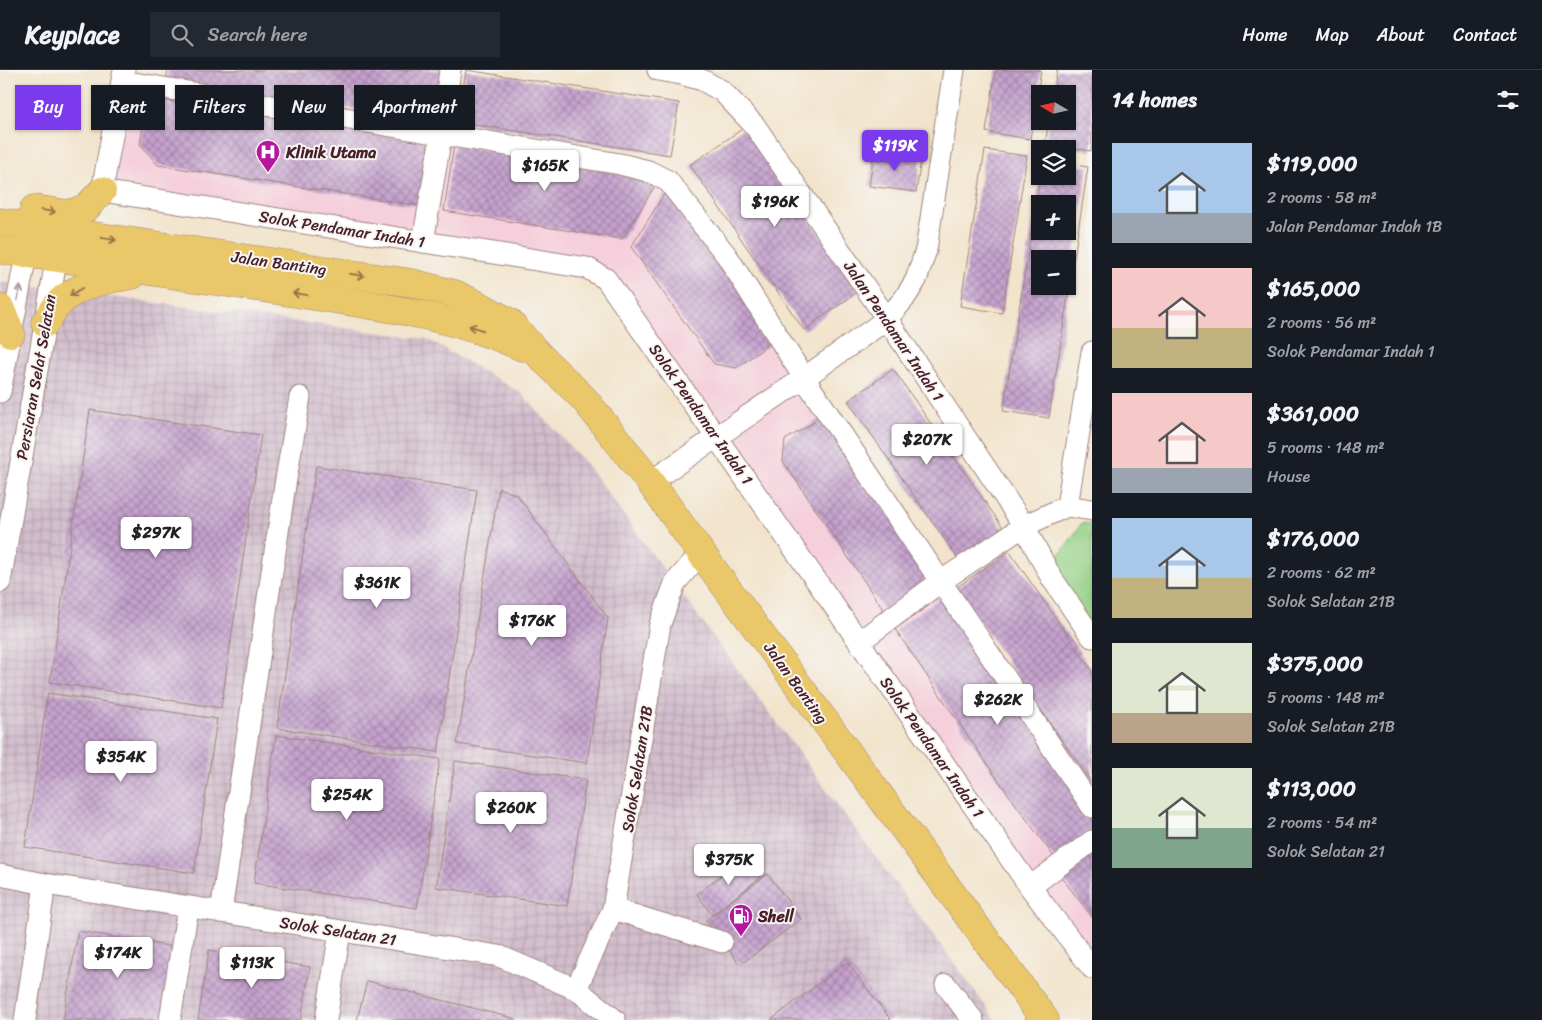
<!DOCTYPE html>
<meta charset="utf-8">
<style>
:root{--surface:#171b24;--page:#242831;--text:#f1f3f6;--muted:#9ea1a6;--line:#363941;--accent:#7c3aed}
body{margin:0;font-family:Sriracha,sans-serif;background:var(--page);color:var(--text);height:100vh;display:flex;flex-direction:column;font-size:19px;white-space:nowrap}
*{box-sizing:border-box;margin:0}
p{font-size:16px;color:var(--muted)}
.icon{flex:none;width:28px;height:28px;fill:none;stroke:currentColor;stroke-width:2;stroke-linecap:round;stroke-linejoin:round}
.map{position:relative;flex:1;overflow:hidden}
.details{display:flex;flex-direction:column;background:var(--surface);width:450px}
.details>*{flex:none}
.guide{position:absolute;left:15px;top:15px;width:475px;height:45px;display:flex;gap:10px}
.needle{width:32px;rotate:279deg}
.fabs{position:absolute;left:1031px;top:15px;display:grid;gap:10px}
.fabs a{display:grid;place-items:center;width:45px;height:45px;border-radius:0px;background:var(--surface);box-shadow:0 1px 4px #0004;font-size:25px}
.price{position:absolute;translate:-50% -42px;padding:0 11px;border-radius:5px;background:#fff;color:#222;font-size:16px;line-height:32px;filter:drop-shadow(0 1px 2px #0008)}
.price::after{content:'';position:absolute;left:50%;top:30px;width:15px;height:11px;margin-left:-8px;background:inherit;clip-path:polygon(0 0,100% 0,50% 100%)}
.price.on{background:var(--accent);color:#fff}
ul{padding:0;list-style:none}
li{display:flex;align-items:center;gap:15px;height:125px;padding:0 20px}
li span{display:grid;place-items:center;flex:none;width:140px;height:100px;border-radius:0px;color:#555}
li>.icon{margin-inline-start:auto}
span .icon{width:60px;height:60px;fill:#fffc;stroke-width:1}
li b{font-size:21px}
h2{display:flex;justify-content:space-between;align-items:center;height:60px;padding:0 20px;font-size:21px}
.chip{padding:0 18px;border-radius:0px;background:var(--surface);box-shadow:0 1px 4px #0004;font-size:18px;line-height:45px}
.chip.on{background:var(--accent);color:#fff}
header{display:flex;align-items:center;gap:30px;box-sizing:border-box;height:70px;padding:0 25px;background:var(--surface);border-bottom:1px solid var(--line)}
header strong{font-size:24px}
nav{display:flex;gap:28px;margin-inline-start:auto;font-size:18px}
.search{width:350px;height:45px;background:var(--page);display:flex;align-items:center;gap:12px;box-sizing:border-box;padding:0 18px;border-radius:0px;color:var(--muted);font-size:19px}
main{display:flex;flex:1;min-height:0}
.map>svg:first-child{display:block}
</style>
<header>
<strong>Keyplace</strong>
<div class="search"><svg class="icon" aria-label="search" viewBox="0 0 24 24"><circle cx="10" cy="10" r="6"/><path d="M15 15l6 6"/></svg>Search here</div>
<nav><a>Home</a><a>Map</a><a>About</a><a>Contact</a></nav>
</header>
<main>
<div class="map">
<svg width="1092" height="950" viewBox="0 0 1092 950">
<defs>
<pattern id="industrial-grid" width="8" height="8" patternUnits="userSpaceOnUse" patternTransform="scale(1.25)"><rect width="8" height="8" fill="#d1bdcc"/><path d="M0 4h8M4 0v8" fill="none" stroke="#b5a2af"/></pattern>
<pattern id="building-cross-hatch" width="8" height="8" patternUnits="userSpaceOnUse" patternTransform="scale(1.25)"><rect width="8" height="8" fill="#c5a2ce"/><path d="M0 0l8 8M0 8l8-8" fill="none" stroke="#a283a7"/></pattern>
</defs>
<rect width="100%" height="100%" fill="#f6f6f2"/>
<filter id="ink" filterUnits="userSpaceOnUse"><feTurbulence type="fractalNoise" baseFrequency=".02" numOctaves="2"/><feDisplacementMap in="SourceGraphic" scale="10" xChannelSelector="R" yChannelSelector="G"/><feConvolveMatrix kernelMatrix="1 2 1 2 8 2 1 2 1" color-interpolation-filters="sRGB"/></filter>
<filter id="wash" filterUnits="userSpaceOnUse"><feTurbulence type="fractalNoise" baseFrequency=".0096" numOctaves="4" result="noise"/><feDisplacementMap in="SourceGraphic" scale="20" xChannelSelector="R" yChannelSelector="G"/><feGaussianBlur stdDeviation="1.12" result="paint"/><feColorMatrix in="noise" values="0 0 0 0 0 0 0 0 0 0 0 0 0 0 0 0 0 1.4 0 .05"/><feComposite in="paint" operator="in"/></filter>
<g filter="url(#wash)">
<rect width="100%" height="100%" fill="#f2e4cc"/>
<polygon fill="#f5cfdb" points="128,19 664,114 1092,721 1092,883 1033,806 611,203 112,113"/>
<polygon fill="url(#industrial-grid)" points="0,212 427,269 521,323 586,394 996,950 0,950"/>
<polygon fill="#94d085" stroke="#6f7858" points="1082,453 1092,454 1092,556 1052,496"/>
<g id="blocks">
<g fill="url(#building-cross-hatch)" fill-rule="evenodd">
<polygon points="168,0 446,0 438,52 166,10"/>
<polygon points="466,0 679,33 670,85 458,52"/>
<polygon points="996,0 1041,0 1030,69 986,62"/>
<polygon points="1057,0 1092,0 1092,72 1091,81 1045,74 1049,51 1068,51 1068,24 1053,24"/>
<polygon points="148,28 437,73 428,137 158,95 140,74"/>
<polygon points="745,57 859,221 804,260 690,95"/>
<polygon points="454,75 660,108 622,169 444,141"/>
<polygon points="985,80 1027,86 1002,243 960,236"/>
<polygon points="874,82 921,89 916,122 869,116"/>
<path d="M1068,94L1088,97L1049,348L1003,341L1040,106H1068ZM1040,134H1068V161H1040ZM1040,189H1068V216H1040Z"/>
<polygon points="670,115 778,268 736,298 714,294 631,177"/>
<polygon points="893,299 1006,462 961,493 848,331"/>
<polygon points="90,340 261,365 221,638 50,612"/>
<polygon points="829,343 939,505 885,542 783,391 785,370"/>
<polygon points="316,396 477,420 438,682 277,658"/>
<polygon points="499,418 517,425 608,548 587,693 457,674"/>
<polygon points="1009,481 1092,600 1092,713 956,518"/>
<polygon points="944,525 1092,735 1092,759 1054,787 996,707 895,559"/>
<polygon points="48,623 217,649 194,803 25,777"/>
<polygon points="276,665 440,689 417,838 254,813"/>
<polygon points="455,691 586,710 567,836 436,817"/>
<polygon points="1092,779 1092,847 1059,804"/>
<polygon points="746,786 761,807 712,845 697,824"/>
<polygon points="768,804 801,849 740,895 706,850"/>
<polygon points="78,861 174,877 162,950 63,950"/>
<polygon points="209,880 310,897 301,950 198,950"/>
<polygon points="847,892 891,950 771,950"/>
<polygon points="367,911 516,949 516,950 357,950"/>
</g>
</g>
</g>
<g filter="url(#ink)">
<use href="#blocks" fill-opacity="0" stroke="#9e827c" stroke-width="1"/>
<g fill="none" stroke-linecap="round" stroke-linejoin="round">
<defs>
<g id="minor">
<polyline points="124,0 102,121 587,198 606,209 1030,817 1092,898"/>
<polyline points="658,0 681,4 702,10 722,21 755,56 887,249 1024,456 1051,507 1092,567"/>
<polyline points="122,11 620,94 648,101 668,111 727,186 804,308 1092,737"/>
<polyline points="423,172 441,66 450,0"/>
<polyline points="0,322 29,169"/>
<polyline points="650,412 804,308 887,249 904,229 916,210 926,180 954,0"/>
<polyline points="1067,436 1092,440"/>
<polyline points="0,512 59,174"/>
<polyline points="859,572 940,512 1024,456 1067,436 1092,282"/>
<polyline points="0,805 45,814 499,886 576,919 615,950"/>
<polyline points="1030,817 1092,771"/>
<polyline points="613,839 722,872"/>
<polyline points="221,842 285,415 300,327"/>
<polyline points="946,915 973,950"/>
<polyline points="576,919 613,839 660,554 675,513 701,483"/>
<polyline points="25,950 45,814"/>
<polyline points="170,950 188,837"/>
<polyline points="326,950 340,861"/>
</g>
<g id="major">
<polyline points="34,139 69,144 86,138 102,121"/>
<polyline points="0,152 412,213 455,224 480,236 509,252 537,283 585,330 650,412 701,483 1045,950"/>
<path d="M0,180C96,193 192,207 288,222C368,235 447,243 522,277"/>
<polyline points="0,238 11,263"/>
<path d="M45,253C50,246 55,236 62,230C81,214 108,209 132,205"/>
</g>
</defs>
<use href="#minor" stroke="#9e827c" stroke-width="23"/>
<use href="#major" stroke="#9e827c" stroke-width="29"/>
<use href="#minor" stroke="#fff" stroke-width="21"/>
<use href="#major" stroke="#eac769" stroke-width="28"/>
</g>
<defs><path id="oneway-shaft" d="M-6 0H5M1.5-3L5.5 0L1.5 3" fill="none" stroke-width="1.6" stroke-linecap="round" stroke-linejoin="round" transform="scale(1.25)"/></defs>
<g stroke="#9a734a">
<use href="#oneway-shaft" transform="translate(48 141) rotate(8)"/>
<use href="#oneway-shaft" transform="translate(109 169) rotate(9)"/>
<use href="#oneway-shaft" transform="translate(357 205) rotate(9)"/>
<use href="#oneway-shaft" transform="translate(76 222) rotate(148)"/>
<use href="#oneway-shaft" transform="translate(300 224) rotate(-171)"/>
<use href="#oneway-shaft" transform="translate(476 258) rotate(-162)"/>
</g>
<use stroke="#ae9aa0" href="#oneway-shaft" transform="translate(19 223) rotate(-79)"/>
</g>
<defs>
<symbol id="hospital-pin" viewBox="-11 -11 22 30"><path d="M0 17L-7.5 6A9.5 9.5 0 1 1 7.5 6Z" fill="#b5179e" stroke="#f6f6f2"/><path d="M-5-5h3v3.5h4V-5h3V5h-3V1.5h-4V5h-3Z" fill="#fff"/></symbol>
<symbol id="fuel-pin" viewBox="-11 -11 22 30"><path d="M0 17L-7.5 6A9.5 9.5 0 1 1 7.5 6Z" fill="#b5179e" stroke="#f6f6f2"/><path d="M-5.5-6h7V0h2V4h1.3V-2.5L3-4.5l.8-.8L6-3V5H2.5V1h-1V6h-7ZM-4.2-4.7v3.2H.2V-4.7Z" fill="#fff"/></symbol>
</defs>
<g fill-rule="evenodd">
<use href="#hospital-pin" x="254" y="68" width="28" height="38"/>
<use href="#fuel-pin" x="727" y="832" width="28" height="38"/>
</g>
<g text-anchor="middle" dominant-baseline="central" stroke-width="4" stroke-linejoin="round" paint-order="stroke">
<g font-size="16" font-weight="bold" fill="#4a1f2b" stroke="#f6f6f2" text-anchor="start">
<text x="286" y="82">Klinik Utama</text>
<text x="758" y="846">Shell</text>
</g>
<g font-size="16" fill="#4a1f2b" stroke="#f6f6f2">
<text transform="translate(342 159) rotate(9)">Solok Pendamar Indah 1</text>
<text transform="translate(279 193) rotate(8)">Jalan Banting</text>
<text transform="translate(894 261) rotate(56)">Jalan Pendamar Indah 1</text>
<text transform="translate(36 307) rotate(-80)">Persiaran Selat Selatan</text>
<text transform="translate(701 344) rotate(55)">Solok Pendamar Indah 1</text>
<text transform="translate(796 613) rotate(54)">Jalan Banting</text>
<text transform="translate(932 677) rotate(55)">Solok Pendamar Indah 1</text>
<text transform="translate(637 699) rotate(-81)">Solok Selatan 21B</text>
<text transform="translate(338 861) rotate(9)">Solok Selatan 21</text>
</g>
</g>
</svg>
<div class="fabs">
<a><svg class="needle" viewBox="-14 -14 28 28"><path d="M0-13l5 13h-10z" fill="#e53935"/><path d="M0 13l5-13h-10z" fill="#9ea1a6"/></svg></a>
<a><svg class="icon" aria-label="layers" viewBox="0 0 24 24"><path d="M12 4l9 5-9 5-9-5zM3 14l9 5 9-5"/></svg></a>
<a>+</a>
<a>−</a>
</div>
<b class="price on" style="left:895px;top:102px">$119K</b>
<b class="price" style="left:545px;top:122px">$165K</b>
<b class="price" style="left:775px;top:158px">$196K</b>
<b class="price" style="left:927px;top:396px">$207K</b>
<b class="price" style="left:156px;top:489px">$297K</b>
<b class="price" style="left:377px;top:539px">$361K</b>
<b class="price" style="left:532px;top:577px">$176K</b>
<b class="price" style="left:998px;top:656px">$262K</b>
<b class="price" style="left:121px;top:713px">$354K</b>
<b class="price" style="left:347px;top:751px">$254K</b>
<b class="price" style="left:511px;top:764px">$260K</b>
<b class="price" style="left:729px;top:816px">$375K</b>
<b class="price" style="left:118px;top:909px">$174K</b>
<b class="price" style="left:252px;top:919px">$113K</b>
<div class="guide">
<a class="chip on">Buy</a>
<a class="chip">Rent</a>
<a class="chip">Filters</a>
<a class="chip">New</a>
<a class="chip">Apartment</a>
</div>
</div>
<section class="details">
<h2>14 homes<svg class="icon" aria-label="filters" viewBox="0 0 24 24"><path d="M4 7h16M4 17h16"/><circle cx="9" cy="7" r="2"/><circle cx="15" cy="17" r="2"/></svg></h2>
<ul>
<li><span style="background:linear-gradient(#a9c7e8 70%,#9aa5b1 0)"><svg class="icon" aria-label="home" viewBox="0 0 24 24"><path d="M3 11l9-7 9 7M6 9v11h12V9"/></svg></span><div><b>$119,000</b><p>2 rooms · 58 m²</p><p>Jalan Pendamar Indah 1B</p></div></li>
<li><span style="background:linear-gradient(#f6c9c9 60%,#c2b280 0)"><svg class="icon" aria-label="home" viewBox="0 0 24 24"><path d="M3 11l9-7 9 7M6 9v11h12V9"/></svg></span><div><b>$165,000</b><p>2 rooms · 56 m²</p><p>Solok Pendamar Indah 1</p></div></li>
<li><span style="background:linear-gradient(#f6c9c9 75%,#9aa5b1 0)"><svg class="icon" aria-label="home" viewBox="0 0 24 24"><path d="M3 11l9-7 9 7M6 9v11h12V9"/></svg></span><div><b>$361,000</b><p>5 rooms · 148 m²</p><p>House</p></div></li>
<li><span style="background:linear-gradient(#a9c7e8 60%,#c2b280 0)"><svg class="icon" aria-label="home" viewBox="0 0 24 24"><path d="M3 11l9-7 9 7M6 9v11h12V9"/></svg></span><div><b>$176,000</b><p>2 rooms · 62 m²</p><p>Solok Selatan 21B</p></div></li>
<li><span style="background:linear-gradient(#dfe7d0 70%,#b9a48a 0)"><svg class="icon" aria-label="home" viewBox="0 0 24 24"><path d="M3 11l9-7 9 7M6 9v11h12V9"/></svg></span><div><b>$375,000</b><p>5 rooms · 148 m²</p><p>Solok Selatan 21B</p></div></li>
<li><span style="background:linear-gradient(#dfe7d0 60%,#7fa58c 0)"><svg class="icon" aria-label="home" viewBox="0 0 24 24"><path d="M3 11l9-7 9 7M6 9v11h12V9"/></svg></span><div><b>$113,000</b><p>2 rooms · 54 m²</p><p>Solok Selatan 21</p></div></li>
</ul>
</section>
</main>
